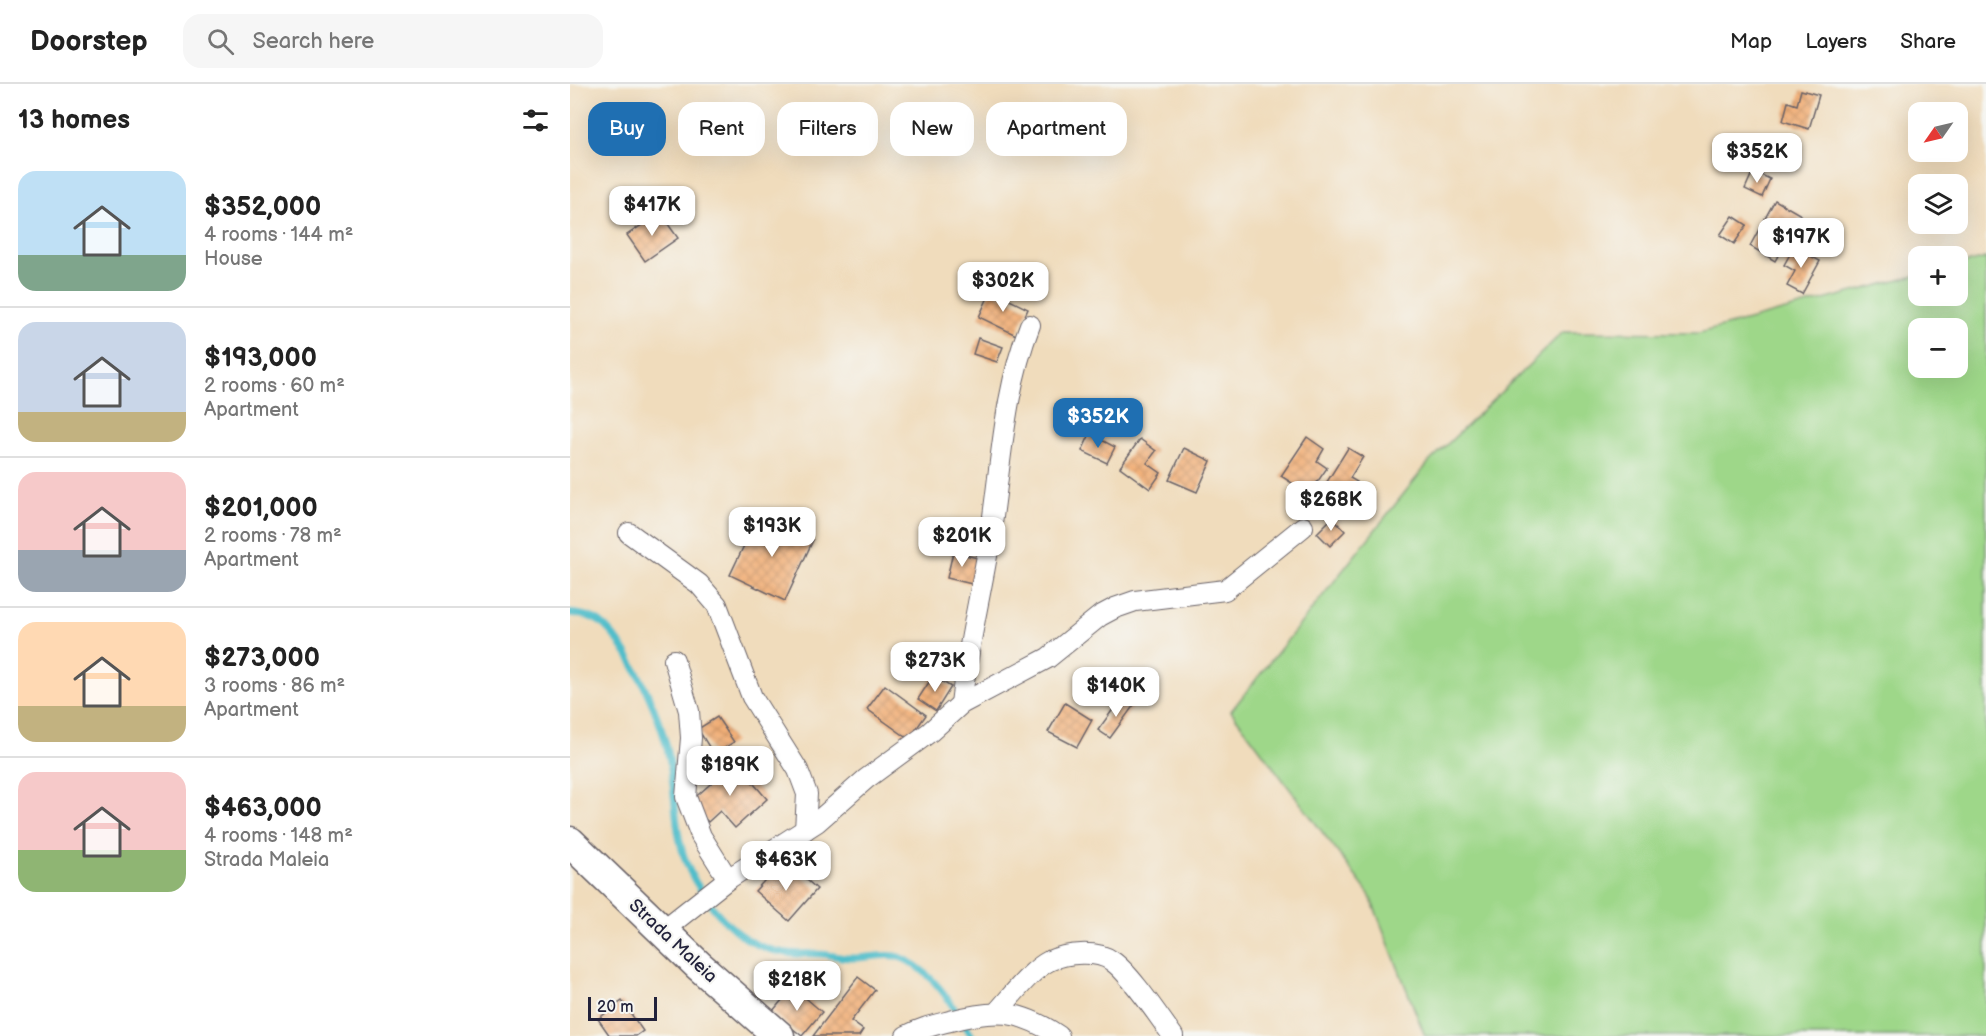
<!DOCTYPE html>
<meta charset="utf-8">
<style>
:root{--surface:#fff;--page:#f6f6f6;--text:#222;--muted:#767676;--line:#e0e0e0;--accent:#1f6fb2}
body{margin:0;font-family:"Balsamiq Sans",sans-serif;background:var(--page);color:var(--text);height:100vh;display:flex;flex-direction:column;font-size:22px;white-space:nowrap}
*{box-sizing:border-box;margin:0}
p{font-size:20px;color:var(--muted)}
.icon{flex:none;width:33px;height:33px;fill:none;stroke:currentColor;stroke-width:2;stroke-linecap:round;stroke-linejoin:round}
.map{position:relative;flex:1;overflow:hidden}
.details{display:flex;flex-direction:column;background:var(--surface);width:570px}
.details>*{flex:none}
.top-card{position:absolute;left:18px;top:18px;width:570px;height:54px;display:flex;gap:12px}
.needle{width:39px;rotate:236deg}
.fabs{position:absolute;left:1338px;top:18px;display:grid;gap:12px}
.fabs a{display:grid;place-items:center;width:60px;height:60px;border-radius:12px;background:var(--surface);box-shadow:0 6px 24px #0002;font-size:30px}
.scale{position:absolute;left:18px;bottom:15px;width:69px;box-sizing:border-box;padding-left:6px;border:3px solid #22223b;border-top:0;font-size:16px;line-height:21px;white-space:nowrap;color:#22223b;-webkit-text-stroke:4px #f6f6f2;paint-order:stroke}
.price{position:absolute;translate:-50% -51px;padding:0 14px;border-radius:12px;background:#fff;color:#222;font-size:20px;line-height:39px;filter:drop-shadow(0 2px 3px #0008)}
.price::after{content:'';position:absolute;left:50%;top:36px;width:18px;height:14px;margin-left:-9px;background:inherit;clip-path:polygon(0 0,100% 0,50% 100%)}
.price.on{background:var(--accent);color:#fff}
ul{padding:0;list-style:none}
li{display:flex;align-items:center;gap:18px;height:150px;padding:0 18px}
li+li{border-top:2px solid var(--line)}
li span{display:grid;place-items:center;flex:none;width:168px;height:120px;border-radius:18px;color:#555}
li>.icon{margin-inline-start:auto}
span .icon{width:72px;height:72px;fill:#fffc;stroke-width:1}
li b{font-size:26px}
h2{display:flex;justify-content:space-between;align-items:center;height:72px;padding:0 18px;font-size:26px}
.pill{padding:0 21px;border-radius:18px;background:var(--surface);box-shadow:0 6px 24px #0002;font-size:21px;line-height:54px}
.pill.on{background:var(--accent);color:#fff}
header{display:flex;align-items:center;gap:36px;box-sizing:border-box;height:84px;padding:0 30px;background:var(--surface);border-bottom:2px solid var(--line)}
header strong{font-size:28px}
nav{display:flex;gap:33px;margin-inline-start:auto;font-size:21px}
.search{width:420px;height:54px;background:var(--page);display:flex;align-items:center;gap:15px;box-sizing:border-box;padding:0 21px;border-radius:18px;color:var(--muted);font-size:22px}
main{display:flex;flex:1;min-height:0}
.map>svg:first-child{display:block}
</style>
<header>
<strong>Doorstep</strong>
<div class="search"><svg class="icon" aria-label="search" viewBox="0 0 24 24"><circle cx="10" cy="10" r="6"/><path d="M15 15l6 6"/></svg>Search here</div>
<nav><a>Map</a><a>Layers</a><a>Share</a></nav>
</header>
<main>
<section class="details">
<h2>13 homes<svg class="icon" aria-label="filters" viewBox="0 0 24 24"><path d="M4 7h16M4 17h16"/><circle cx="9" cy="7" r="2"/><circle cx="15" cy="17" r="2"/></svg></h2>
<ul>
<li><span style="background:linear-gradient(#bfe0f5 70%,#7fa58c 0)"><svg class="icon" aria-label="home" viewBox="0 0 24 24"><path d="M3 11l9-7 9 7M6 9v11h12V9"/></svg></span><div><b>$352,000</b><p>4 rooms · 144 m²</p><p>House</p></div></li>
<li><span style="background:linear-gradient(#c9d6e8 75%,#c2b280 0)"><svg class="icon" aria-label="home" viewBox="0 0 24 24"><path d="M3 11l9-7 9 7M6 9v11h12V9"/></svg></span><div><b>$193,000</b><p>2 rooms · 60 m²</p><p>Apartment</p></div></li>
<li><span style="background:linear-gradient(#f6c9c9 65%,#9aa5b1 0)"><svg class="icon" aria-label="home" viewBox="0 0 24 24"><path d="M3 11l9-7 9 7M6 9v11h12V9"/></svg></span><div><b>$201,000</b><p>2 rooms · 78 m²</p><p>Apartment</p></div></li>
<li><span style="background:linear-gradient(#ffd9b3 70%,#c2b280 0)"><svg class="icon" aria-label="home" viewBox="0 0 24 24"><path d="M3 11l9-7 9 7M6 9v11h12V9"/></svg></span><div><b>$273,000</b><p>3 rooms · 86 m²</p><p>Apartment</p></div></li>
<li><span style="background:linear-gradient(#f6c9c9 65%,#8fb573 0)"><svg class="icon" aria-label="home" viewBox="0 0 24 24"><path d="M3 11l9-7 9 7M6 9v11h12V9"/></svg></span><div><b>$463,000</b><p>4 rooms · 148 m²</p><p>Strada Maleia</p></div></li>
</ul>
</section>
<div class="map">
<svg width="1416" height="952" viewBox="0 0 1416 952">
<defs>
<pattern id="building-cross-hatch" width="8" height="8" patternUnits="userSpaceOnUse" patternTransform="scale(1.5)"><rect width="8" height="8" fill="#f1af77"/><path d="M0 0l8 8M0 8l8-8" fill="none" stroke="#ce9668"/></pattern>
</defs>
<rect width="100%" height="100%" fill="#f6f6f2"/>
<filter id="ink" filterUnits="userSpaceOnUse"><feTurbulence type="fractalNoise" baseFrequency=".0167" numOctaves="2"/><feDisplacementMap in="SourceGraphic" scale="12" xChannelSelector="R" yChannelSelector="G"/><feConvolveMatrix kernelMatrix="1 2 1 2 8 2 1 2 1" color-interpolation-filters="sRGB"/></filter>
<filter id="wash" filterUnits="userSpaceOnUse"><feTurbulence type="fractalNoise" baseFrequency=".008" numOctaves="4" result="noise"/><feDisplacementMap in="SourceGraphic" scale="24" xChannelSelector="R" yChannelSelector="G"/><feGaussianBlur stdDeviation="1.35" result="paint"/><feColorMatrix in="noise" values="0 0 0 0 0 0 0 0 0 0 0 0 0 0 0 0 0 1.4 0 .05"/><feComposite in="paint" operator="in"/></filter>
<g filter="url(#wash)">
<rect width="100%" height="100%" fill="#f0dcbc"/>
<path fill="#9ed789" stroke="#607c62" stroke-width="1.5" fill-rule="evenodd" d="M1416,174V952H855L799,810L661,627L859,378L993,248L1129,249L1348,191V212H1388V181ZM1348,244H1388V284H1348Z"/>
<g fill="none" stroke-linecap="round" stroke-linejoin="round">
<path stroke="#51beca" stroke-width="7" d="M0,529C10,530 22,532 30,538C62,563 93,639 100,678C107,719 103,760 125,797C145,831 174,865 217,869C228,871 239,869 249,870C260,870 270,874 280,874C301,875 319,866 338,877C367,892 385,926 402,952"/>
</g>
<g id="blocks">
<g fill="url(#building-cross-hatch)">
<polygon points="1231,6 1249,11 1239,45 1213,37 1218,18 1227,21"/>
<polygon points="1183,87 1200,95 1192,113 1175,105"/>
<polygon points="1205,116 1231,131 1205,177 1180,162"/>
<polygon points="90,129 108,154 75,177 57,151"/>
<polygon points="1163,132 1177,141 1164,160 1150,151"/>
<polygon points="1224,163 1250,177 1232,210 1217,202 1225,187 1214,181"/>
<polygon points="421,207 458,225 446,251 409,233"/>
<polygon points="408,254 433,263 427,278 403,270"/>
<polygon points="520,350 545,363 537,379 512,367"/>
<polygon points="737,353 754,365 747,377 757,384 739,410 711,392"/>
<polygon points="570,355 586,367 577,379 591,389 580,405 550,383"/>
<polygon points="614,364 641,377 627,408 599,396"/>
<polygon points="778,364 793,373 780,394 787,398 768,430 750,418 759,403 755,401"/>
<polygon points="189,430 243,456 215,517 160,491"/>
<polygon points="762,434 775,447 760,462 747,449"/>
<polygon points="383,468 408,474 402,500 377,494"/>
<polygon points="363,592 381,603 366,627 348,615"/>
<polygon points="315,601 356,631 339,655 297,625"/>
<polygon points="552,613 564,621 540,654 528,646"/>
<polygon points="495,619 522,636 507,663 478,648"/>
<polygon points="147,633 164,658 144,671 128,645"/>
<polygon points="165,678 197,715 165,744 150,727 138,738 120,718"/>
<polygon points="219,780 247,805 219,837 185,807 202,788 208,793"/>
<polygon points="288,893 305,906 281,937 293,946 289,952 243,952"/>
<polygon points="223,903 252,928 232,952 202,928"/>
<polygon points="52,917 73,947 66,952 40,952 28,935"/>
</g>
</g>
</g>
<g filter="url(#ink)">
<use href="#blocks" fill-opacity="0" stroke="#6a6368" stroke-width="1.5"/>
<g fill="none" stroke-linecap="round" stroke-linejoin="round">
<defs>
<g id="minor">
<polyline points="59,449 129,500 147,521 182,613 228,686 237,710 235,746"/>
<polyline points="104,576 119,627 121,654 116,713 131,752 158,795"/>
<path d="M391,620C397,568 409,518 418,466C431,390 432,313 460,241"/>
<polyline points="92,847 158,795 247,738 296,695 360,648 391,620 478,574 530,532 545,524 565,517 655,506 733,443"/>
<path d="M427,928C441,913 461,886 479,877C496,869 527,866 542,877C560,889 589,933 603,952"/>
<path d="M336,952C350,944 364,941 380,937C424,925 449,925 489,952"/>
</g>
<polyline id="primary" points="0,758 128,881 209,952"/>
</defs>
<use href="#minor" stroke="#6a6368" stroke-width="22"/>
<use href="#primary" stroke="#6a6368" stroke-width="33"/>
<use href="#minor" stroke="#fff" stroke-width="20"/>
<use href="#primary" stroke="#fff" stroke-width="30"/>
</g>
</g>
<g text-anchor="middle" dominant-baseline="central" stroke-width="4.5" stroke-linejoin="round" paint-order="stroke">
<g font-size="18" fill="#22223b" stroke="#f6f6f2">
<text transform="translate(103 857) rotate(43)">Strada Maleia</text>
</g>
</g>
</svg>
<div class="fabs">
<a><svg class="needle" viewBox="-14 -14 28 28"><path d="M0-13l5 13h-10z" fill="#e53935"/><path d="M0 13l5-13h-10z" fill="#767676"/></svg></a>
<a><svg class="icon" aria-label="layers" viewBox="0 0 24 24"><path d="M12 4l9 5-9 5-9-5zM3 14l9 5 9-5"/></svg></a>
<a>+</a>
<a>−</a>
</div>
<div class="scale">20 m</div>
<b class="price" style="left:1187px;top:100px">$352K</b>
<b class="price" style="left:82px;top:153px">$417K</b>
<b class="price" style="left:1231px;top:185px">$197K</b>
<b class="price" style="left:433px;top:229px">$302K</b>
<b class="price on" style="left:528px;top:365px">$352K</b>
<b class="price" style="left:761px;top:448px">$268K</b>
<b class="price" style="left:202px;top:474px">$193K</b>
<b class="price" style="left:392px;top:484px">$201K</b>
<b class="price" style="left:365px;top:609px">$273K</b>
<b class="price" style="left:546px;top:634px">$140K</b>
<b class="price" style="left:160px;top:713px">$189K</b>
<b class="price" style="left:216px;top:808px">$463K</b>
<b class="price" style="left:227px;top:928px">$218K</b>
<div class="top-card">
<a class="pill on">Buy</a>
<a class="pill">Rent</a>
<a class="pill">Filters</a>
<a class="pill">New</a>
<a class="pill">Apartment</a>
</div>
</div>
</main>
